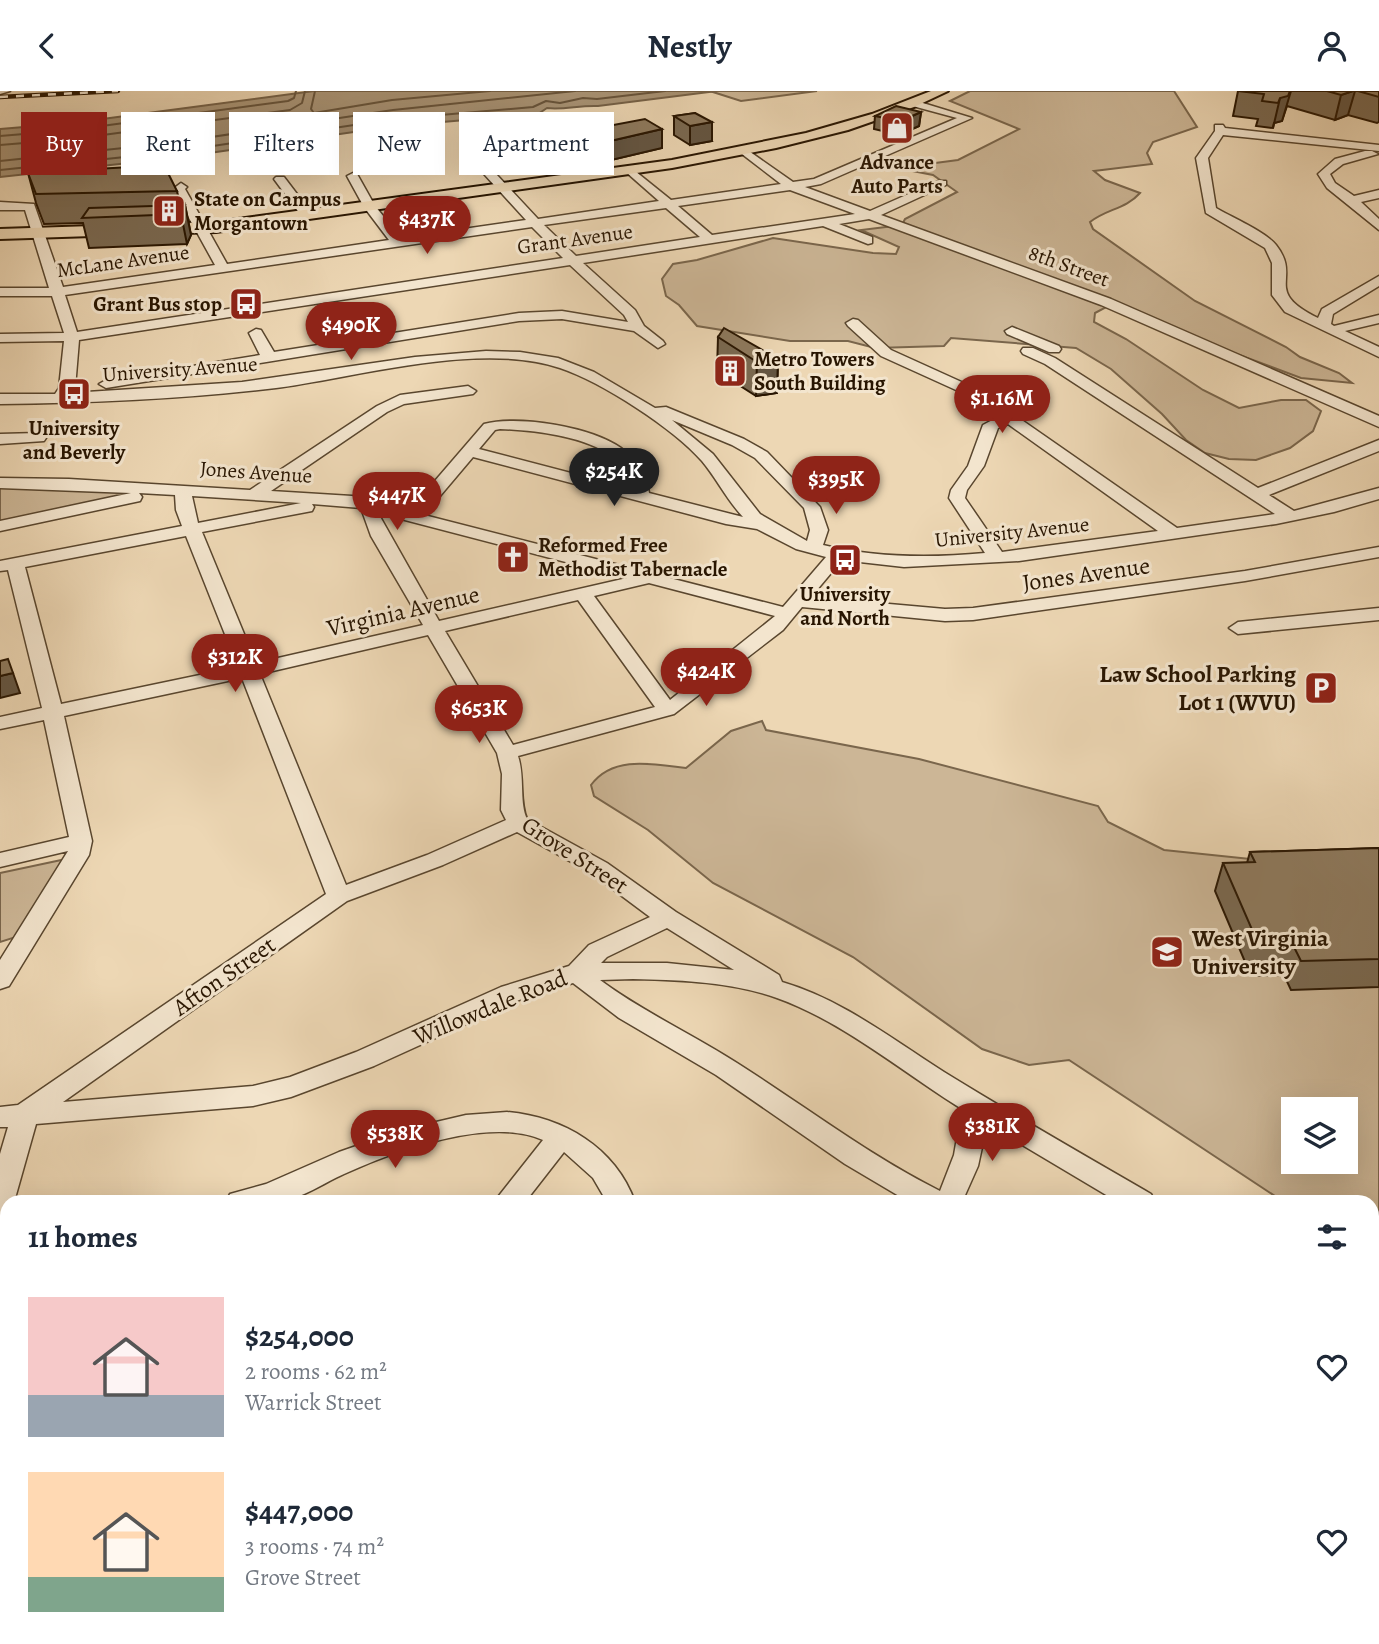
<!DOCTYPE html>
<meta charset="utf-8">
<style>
:root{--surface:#fff;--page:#f2f2f3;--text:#1f2937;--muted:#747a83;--accent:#8f2418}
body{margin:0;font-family:Alegreya,serif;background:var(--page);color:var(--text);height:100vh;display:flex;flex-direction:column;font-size:26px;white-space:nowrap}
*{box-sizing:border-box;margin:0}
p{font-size:23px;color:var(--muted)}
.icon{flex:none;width:38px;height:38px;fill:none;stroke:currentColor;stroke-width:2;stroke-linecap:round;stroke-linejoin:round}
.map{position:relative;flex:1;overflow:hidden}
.details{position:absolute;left:0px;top:1104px;width:1379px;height:450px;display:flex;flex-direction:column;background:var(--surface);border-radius:21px 21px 0 0;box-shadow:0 7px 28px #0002}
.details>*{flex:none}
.guide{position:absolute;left:21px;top:21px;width:700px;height:63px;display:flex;gap:14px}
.fabs{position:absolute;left:1281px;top:1006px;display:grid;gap:14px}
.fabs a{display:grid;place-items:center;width:77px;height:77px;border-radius:0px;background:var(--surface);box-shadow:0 7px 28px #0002;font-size:35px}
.price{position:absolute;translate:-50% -60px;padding:0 16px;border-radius:24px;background:var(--accent);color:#fff;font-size:23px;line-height:46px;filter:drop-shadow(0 2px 4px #0008)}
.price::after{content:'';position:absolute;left:50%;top:42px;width:21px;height:16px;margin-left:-10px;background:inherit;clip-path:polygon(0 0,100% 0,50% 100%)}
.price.selected{background:#222;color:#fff}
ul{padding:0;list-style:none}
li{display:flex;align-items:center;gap:21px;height:175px;padding:0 28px}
li span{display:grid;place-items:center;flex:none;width:196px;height:140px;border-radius:0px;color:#555}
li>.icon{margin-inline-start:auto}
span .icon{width:84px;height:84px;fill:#fffc;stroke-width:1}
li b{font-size:30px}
h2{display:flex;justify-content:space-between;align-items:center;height:84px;padding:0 28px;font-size:30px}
.tag{padding:0 24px;border-radius:0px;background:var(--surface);box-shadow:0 7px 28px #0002;font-size:24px;line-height:63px}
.tag.selected{background:var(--accent);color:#fff}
header{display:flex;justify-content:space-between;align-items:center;height:91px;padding:0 28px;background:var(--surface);font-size:32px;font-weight:600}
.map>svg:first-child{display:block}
</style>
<header><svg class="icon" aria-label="back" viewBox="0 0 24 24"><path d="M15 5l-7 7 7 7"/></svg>Nestly<svg class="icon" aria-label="person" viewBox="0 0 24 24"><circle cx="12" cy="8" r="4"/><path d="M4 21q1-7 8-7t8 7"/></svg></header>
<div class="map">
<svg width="1379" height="1553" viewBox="0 0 1379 1553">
<rect width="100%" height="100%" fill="#edd7b4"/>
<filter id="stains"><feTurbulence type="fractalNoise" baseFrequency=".00286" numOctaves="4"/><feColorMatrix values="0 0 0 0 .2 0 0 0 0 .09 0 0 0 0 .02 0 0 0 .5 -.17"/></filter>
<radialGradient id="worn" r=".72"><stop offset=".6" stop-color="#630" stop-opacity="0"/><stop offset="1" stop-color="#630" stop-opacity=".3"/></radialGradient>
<g fill="#ccb696" stroke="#7a664c" stroke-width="2" fill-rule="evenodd">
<polygon points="717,0 817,0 741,10 713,1"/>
<path d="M970,0H1174L1197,36L1153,51L1147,62L1152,73L1094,80L1105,89L1140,102C1126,118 1106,118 1090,131L1093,138L1195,210L1286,256L1300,266L1339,282L1352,292L1301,287L1108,215L1095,222L1094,231L1126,248L1203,299L1239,317L1281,309H1306L1321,320L1313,340L1290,357L1256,369L1229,368L1205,362L1186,349L1162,323L1111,278L1076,257L951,247L944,255L875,257L848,250H790L697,235L679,214L666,205L662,188L673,173L697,169L773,147L873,162L896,163L899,156L861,139L902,134L905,128L957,101L933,84L897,77L958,69L1019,38L950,10Z"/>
<polygon points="0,394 130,399 135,404 0,431"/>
<path d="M762,630L766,639L919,668L1098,715L1108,731L1164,759L1318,775L1379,767V1168L1372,1165V1111H1284L1069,969L1029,974L982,958L853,866L713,792L648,739L594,705L591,694C613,664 653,673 686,677L731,640ZM1293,1018H1346V1071H1293Z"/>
<polygon points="66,768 16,846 0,851 0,782"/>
</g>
<path fill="#aa9577" stroke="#766248" stroke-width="2" d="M314,0H717L598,15C580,14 564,19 547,17L538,23L395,35L175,67L0,86V38L72,32Z"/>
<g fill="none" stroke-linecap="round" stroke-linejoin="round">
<g stroke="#69553c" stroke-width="2">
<polyline points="315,0 311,18 314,22 392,9 490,0"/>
<polyline points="0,45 72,39 288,10 294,7 296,0"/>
<polyline points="0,54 73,48 290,19 302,12 305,0"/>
<polyline points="0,70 171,52 393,19 575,0"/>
<polyline points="0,79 173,61 394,28 533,16 546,10 560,12 583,7 597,8 665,0"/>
</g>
<polyline stroke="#766248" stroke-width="7" points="904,1553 910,1547"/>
<defs>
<g id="minor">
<polygon points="0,0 10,0 0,3"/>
<path d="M913,9L972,27L821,93L805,96L870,120L938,90H946V94L881,124L1111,208L1379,325V336L1101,214L869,128L839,133L872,146V152L868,153L823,135L583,172L635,219L644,235L663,250L665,253L658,257L634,240L562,228L519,230L106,297L99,293L106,289L260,264L249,242L256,238L261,239L274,261L519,222L562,220L628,231L624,224L570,174L79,249L75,297L71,302L242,291L415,266L486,260L520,261L558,267L594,281L655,317L666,316L744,348L767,361L820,416L828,439L823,454C876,467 931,467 985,462L949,407L951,399L968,375L983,334L998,326L967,304L881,265L848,235L846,232L853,228L858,229L891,259L977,298L1177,437L1275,423L1045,273L1023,263L1021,260L1023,257H1033L1055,267L1258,397L1379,349V360L1269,404L1294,420L1379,397V408L1334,421L1276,433L1019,470L904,476L842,469L811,506L945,518L973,517L1245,480L1379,456V466L1245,490L973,529L945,530L802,516L783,539L674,623L518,665C525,686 519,711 527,728L607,772L676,821L779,884L782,891C841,908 892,948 944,981C1012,1023 1082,1063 1151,1103L1155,1111H1118L987,1033L978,1075L962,1111H911L899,1105L845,1073L716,984L619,927L573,892L519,909L374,975L291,1006L253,1015L36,1033L14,1111H7V1140H0V1063L8,1036H0V1016L18,1014L326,803L242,587L64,625L92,750L89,764L9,895L0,898V869L68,760L0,776V762L69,746L44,629L0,638V626L42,617L8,479L0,480V470L182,435L176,419L175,404L139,402L142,406L140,410L0,440V430L131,402L0,397V387L69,388L250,399L377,315L400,304L468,295L476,300L473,303L404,313L387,321L271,400L352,405L409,420L484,333C520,324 591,336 621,357C633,366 648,389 649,402L743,426C727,409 717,388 702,370C673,337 602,291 560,277C480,250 359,286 276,297C184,308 92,312 0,313V303H55L59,297L64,250L0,251V243L64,242L52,205H0V197H49L25,119H0V111L34,113L63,196L215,174L173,98L181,92L187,96L185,98L227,173L389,149L364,116L347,85L353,82L357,83L375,115L401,147L526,129L474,72V68H482L538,128L659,110L626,81L624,79L630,76L671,109L781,93L742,63V59L746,58L793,91L814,88L957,27L909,14L908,12ZM790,99L855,123L712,144L678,115ZM666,117L700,146L576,165L544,134ZM532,136L563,167L77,241L65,204ZM672,329L732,354L755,367L804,417L810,439L807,450L760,423L713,363ZM1008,333L1158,440L1002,461L965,407L967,399L984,375L998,337ZM500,338C532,339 587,345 612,366C622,373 626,387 632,398L479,358L495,339ZM473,366L726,433L757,438L796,458L826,466L783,516L424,424ZM192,405L301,412L198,432ZM312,413L361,417L371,445L423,534L256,572L202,441L312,420L314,416ZM378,422L627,487L439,530ZM186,445L238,576L61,613L25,476ZM649,492L775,525L670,609L594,505ZM578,509L655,616L513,654L445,540ZM428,544L497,662L502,683L501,719L506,729L427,764L346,794L260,583ZM517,741L591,782L650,826L589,854L569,875L501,896L356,961L290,986L253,995L63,1011L347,810L443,774ZM667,837L734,879L667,872H601L607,866ZM633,888C681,889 732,891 777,907C844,931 902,981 962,1018L954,1064L940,1100C868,1064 805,1015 737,972C692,943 643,921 600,889Z"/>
<path d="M1215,34H1223L1225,37L1379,54V60L1223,44L1208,67L1216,117C1231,126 1266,141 1276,154C1303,188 1261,199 1318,227L1322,218L1379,185V195L1333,223L1331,233L1334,235L1379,224V232L1345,240L1379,256V266L1285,221L1272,204V172L1265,157L1206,122L1196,67L1215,40Z"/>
<polygon points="1365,60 1372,60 1378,63 1343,73 1330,83 1335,92 1354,105 1379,99 1379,107 1361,111 1379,128 1379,139 1327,97 1318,83 1335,68"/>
<polygon points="276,86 284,86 313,124 311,127 303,127 274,88"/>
<polygon points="1012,236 1059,255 1061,258 1059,261 1049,261 1007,243 1005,240"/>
<polygon points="38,342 46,347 44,350 0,353 0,343"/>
<polygon points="1379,517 1379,529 1238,543 1229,537 1238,531"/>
<path d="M507,1021C563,1026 615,1056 635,1111H607L593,1087L564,1061L525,1111H494L543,1049C490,1025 394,1060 344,1083C324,1092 302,1107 280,1111C264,1114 242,1112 226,1111L230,1103L266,1093L339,1061L402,1039L466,1024Z"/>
<rect x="0" y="1232" width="7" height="26"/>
<polygon points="1372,1237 1379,1239 1379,1267 1372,1265"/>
<polygon points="1379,1307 1379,1341 1372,1343 1372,1309"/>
<rect x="0" y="1355" width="7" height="30"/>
<polygon points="54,1547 101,1547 98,1553 51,1553"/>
<polygon points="510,1547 557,1547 554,1553 507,1553"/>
<polygon points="1145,1547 1184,1547 1181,1553 1142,1553"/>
</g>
<polygon id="major" points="931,0 948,0 914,16 848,39 776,57 672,77 216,141 0,148 0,138 216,131 672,69 806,42 872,23"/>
</defs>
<use href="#minor" stroke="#59462e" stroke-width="3"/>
<use href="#major" stroke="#281501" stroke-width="4"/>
<use href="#minor" fill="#f3e5ce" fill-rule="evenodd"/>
<use href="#major" fill="#edd7b4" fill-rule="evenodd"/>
<defs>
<polyline id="rail" points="0,6 118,0"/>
</defs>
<use href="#rail" stroke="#281501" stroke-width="4.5"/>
<use href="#rail" stroke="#f3e5ce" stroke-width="2.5" stroke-dasharray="8" stroke-linecap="butt"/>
</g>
<g fill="#7a6951" stroke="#281501" stroke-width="2">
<polygon points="1238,0 1379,0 1379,31 1377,32 1348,24 1335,29 1287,15 1282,30 1274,32 1273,37 1256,35 1258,28 1233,25"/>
<polygon points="921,21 919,35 899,44 874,38 875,25"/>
<polygon points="695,22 712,50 690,54 674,44 674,25"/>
<polygon points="662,38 662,57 607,70 588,58 587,39"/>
<polygon points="28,82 177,100 180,114 185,114 191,144 187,153 89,157 83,132 44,133 36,112"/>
<polygon points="718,246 778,268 777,302 756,305 717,280"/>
<polygon points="1379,757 1379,896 1291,899 1284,884 1251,885 1215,800 1223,772 1247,772 1250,761"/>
</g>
<g fill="#635542" stroke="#281501" stroke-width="2">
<polygon points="1291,0 1282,30 1274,32 1273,37 1280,7"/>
<polygon points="1353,0 1355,0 1348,24 1335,29 1341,4"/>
<polygon points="921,21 919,35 899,44 901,30"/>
<polygon points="712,31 712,50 690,54 690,35"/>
<polygon points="662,38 662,57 607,70 606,51"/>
<polygon points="185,114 191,144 187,153 181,123"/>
<polygon points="778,268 777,302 756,305 757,271"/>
<polygon points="13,582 20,602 0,607 0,585"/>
</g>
<g fill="#8e7a5e" stroke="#281501" stroke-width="2">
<polygon points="1238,0 1290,0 1288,5 1280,7 1278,12 1262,10 1264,3"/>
<polygon points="1327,0 1353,0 1341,4"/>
<polygon points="1358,0 1379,0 1379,6"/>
<polygon points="896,15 921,21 901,30 875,25"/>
<polygon points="695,22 712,31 690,35 674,25"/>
<polygon points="645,28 662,38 606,51 587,39"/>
<polygon points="164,74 177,100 36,103 28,82"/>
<polygon points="185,114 181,123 82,127 89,117"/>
<polygon points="724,237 778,268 757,271 718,246"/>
<polygon points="8,568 13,582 0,585 0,570"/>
<polygon points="1379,757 1379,868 1301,870 1294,856 1260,857 1223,772 1255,771 1250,761"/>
</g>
<defs>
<symbol id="shop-square" viewBox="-11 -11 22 22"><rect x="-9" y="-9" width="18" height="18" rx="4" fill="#8f2418" stroke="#f3e5ce"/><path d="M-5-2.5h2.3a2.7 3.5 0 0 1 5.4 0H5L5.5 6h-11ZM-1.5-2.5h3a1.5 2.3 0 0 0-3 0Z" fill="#fff"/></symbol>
<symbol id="building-square" viewBox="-11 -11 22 22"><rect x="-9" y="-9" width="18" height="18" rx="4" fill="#8f2418" stroke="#f3e5ce"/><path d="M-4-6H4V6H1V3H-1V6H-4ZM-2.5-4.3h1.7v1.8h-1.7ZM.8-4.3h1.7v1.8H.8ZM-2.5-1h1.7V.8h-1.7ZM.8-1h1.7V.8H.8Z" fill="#fff"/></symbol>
<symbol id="bus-square" viewBox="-11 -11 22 22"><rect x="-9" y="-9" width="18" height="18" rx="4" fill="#8f2418" stroke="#f3e5ce"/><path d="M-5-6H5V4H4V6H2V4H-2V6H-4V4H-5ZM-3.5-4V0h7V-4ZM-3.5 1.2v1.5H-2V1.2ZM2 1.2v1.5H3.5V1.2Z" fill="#fff"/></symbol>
<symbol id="church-square" viewBox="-11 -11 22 22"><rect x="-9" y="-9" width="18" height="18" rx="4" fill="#8f2418" stroke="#f3e5ce"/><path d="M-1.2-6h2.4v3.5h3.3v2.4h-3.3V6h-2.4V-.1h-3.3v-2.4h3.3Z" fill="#fff"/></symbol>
<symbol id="parking-square" viewBox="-11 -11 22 22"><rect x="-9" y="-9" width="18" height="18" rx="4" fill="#8f2418" stroke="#f3e5ce"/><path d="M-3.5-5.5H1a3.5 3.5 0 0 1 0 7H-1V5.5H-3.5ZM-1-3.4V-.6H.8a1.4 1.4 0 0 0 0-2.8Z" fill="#fff"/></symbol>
<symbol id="university-square" viewBox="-11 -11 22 22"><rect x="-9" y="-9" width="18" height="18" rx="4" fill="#8f2418" stroke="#f3e5ce"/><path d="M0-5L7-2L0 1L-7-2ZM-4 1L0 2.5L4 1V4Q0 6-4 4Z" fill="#fff"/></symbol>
</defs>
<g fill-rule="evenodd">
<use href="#shop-square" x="878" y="18" width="38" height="38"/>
<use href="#building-square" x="150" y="101" width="38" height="38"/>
<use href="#bus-square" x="227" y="194" width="38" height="38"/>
<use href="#building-square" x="711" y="261" width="38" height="38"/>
<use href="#bus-square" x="55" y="284" width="38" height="38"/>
<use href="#church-square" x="494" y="447" width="38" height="38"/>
<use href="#bus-square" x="826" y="450" width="38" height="38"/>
<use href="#parking-square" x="1302" y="578" width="38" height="38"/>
<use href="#university-square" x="1148" y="842" width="38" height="38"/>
</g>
<g text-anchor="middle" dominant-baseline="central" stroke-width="6" stroke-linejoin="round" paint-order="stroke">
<g font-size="21" font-weight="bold" fill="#281501" stroke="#f3e5ce">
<text x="897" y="71">Advance<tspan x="897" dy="24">Auto Parts</tspan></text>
<text x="194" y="108" text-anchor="start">State on Campus<tspan x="194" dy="24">Morgantown</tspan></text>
<text x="222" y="213" text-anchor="end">Grant Bus stop</text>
<text x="754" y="268" text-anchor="start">Metro Towers<tspan x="754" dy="24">South Building</tspan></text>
<text x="74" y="337">University<tspan x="74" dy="24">and Beverly</tspan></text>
<text x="538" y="454" text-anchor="start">Reformed Free<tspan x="538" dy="24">Methodist Tabernacle</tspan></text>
<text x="845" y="503">University<tspan x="845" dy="24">and North</tspan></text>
</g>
<g font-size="21" fill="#281501" stroke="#f3e5ce">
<text transform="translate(575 148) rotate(-8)">Grant Avenue</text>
<text transform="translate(123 170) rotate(-8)">McLane Avenue</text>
<text transform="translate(1069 175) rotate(20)">8th Street</text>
<text transform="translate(180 278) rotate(-4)">University Avenue</text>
<text transform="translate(256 381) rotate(4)">Jones Avenue</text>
<text transform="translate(1012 441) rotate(-6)">University Avenue</text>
</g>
<g font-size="24" fill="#281501" stroke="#f3e5ce">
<text transform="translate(1086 483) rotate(-8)">Jones Avenue</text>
<text transform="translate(403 520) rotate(-13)">Virginia Avenue</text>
<text transform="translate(575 764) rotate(33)">Grove Street</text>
<text transform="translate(224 885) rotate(-35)">Afton Street</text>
<text transform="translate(490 916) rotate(-22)">Willowdale Road</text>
</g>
<g font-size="24" font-weight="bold" fill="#281501" stroke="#f3e5ce" text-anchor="end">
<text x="1296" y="583">Law School Parking<tspan x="1296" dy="28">Lot 1 (WVU)</tspan></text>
<text x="1192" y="847" text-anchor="start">West Virginia<tspan x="1192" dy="28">University</tspan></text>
</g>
</g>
<rect width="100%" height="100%" filter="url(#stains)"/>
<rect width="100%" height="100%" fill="url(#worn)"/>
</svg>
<div class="fabs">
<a><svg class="icon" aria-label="layers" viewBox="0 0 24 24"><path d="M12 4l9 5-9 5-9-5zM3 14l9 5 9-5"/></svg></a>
</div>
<b class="price" style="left:427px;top:165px">$437K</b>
<b class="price" style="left:351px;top:271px">$490K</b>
<b class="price" style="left:1002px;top:344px">$1.16M</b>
<b class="price selected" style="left:614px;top:417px">$254K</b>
<b class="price" style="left:836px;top:425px">$395K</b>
<b class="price" style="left:397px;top:441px">$447K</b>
<b class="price" style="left:235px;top:603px">$312K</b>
<b class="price" style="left:706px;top:617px">$424K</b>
<b class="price" style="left:479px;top:654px">$653K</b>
<b class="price" style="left:992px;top:1072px">$381K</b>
<b class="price" style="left:395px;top:1079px">$538K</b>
<div class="guide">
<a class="tag selected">Buy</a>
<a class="tag">Rent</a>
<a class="tag">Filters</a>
<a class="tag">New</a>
<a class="tag">Apartment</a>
</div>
<section class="details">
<h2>11 homes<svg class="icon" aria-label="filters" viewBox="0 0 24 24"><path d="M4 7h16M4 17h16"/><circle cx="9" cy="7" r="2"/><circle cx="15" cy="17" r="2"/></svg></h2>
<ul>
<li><span style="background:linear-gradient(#f6c9c9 70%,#9aa5b1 0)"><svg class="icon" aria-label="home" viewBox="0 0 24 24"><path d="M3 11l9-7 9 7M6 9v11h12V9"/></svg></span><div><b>$254,000</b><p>2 rooms · 62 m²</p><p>Warrick Street</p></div><svg class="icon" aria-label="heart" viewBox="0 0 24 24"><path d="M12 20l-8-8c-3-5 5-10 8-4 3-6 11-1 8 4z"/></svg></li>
<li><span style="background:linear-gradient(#ffd9b3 75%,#7fa58c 0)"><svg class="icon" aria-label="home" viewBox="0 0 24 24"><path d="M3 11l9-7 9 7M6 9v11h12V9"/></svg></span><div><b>$447,000</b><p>3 rooms · 74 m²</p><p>Grove Street</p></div><svg class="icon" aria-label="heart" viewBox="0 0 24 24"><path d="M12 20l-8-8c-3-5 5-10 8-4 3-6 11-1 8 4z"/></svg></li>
</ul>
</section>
</div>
